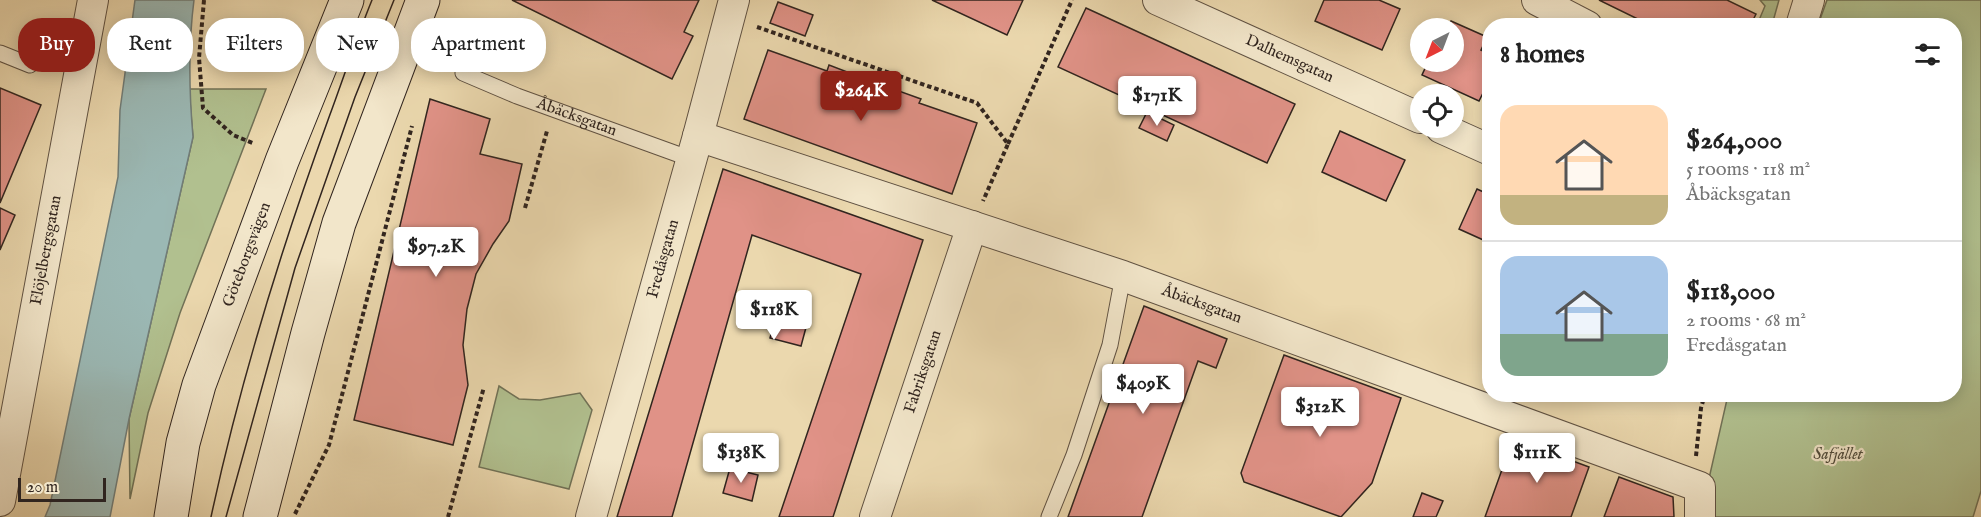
<!DOCTYPE html>
<meta charset="utf-8">
<style>
:root{--surface:#fff;--page:#f6f6f6;--text:#222;--muted:#767676;--line:#e0e0e0;--accent:#8f2418}
body{margin:0;font-family:"IM FELL English",serif;background:var(--page);color:var(--text);height:100vh;display:flex;flex-direction:column;font-size:22px;white-space:nowrap}
*{box-sizing:border-box;margin:0}
p{font-size:20px;color:var(--muted)}
.icon{flex:none;width:33px;height:33px;fill:none;stroke:currentColor;stroke-width:2;stroke-linecap:round;stroke-linejoin:round}
.map{position:relative;flex:1;overflow:hidden}
.sheet{position:absolute;left:1482px;top:18px;width:480px;height:384px;display:flex;flex-direction:column;background:var(--surface);border-radius:24px;box-shadow:0 3px 15px #0003}
.sheet>*{flex:none}
.hud{position:absolute;left:18px;top:18px;width:570px;height:54px;display:flex;gap:12px}
.needle{width:39px;rotate:222deg}
.buttons{position:absolute;left:1410px;top:18px;display:grid;gap:12px}
.buttons a{display:grid;place-items:center;width:54px;height:54px;border-radius:50%;background:var(--surface);box-shadow:0 3px 15px #0003;font-size:30px}
.scale{position:absolute;left:18px;bottom:15px;width:88px;box-sizing:border-box;padding-left:6px;border:3px solid #31251f;border-top:0;font-size:16px;line-height:21px;white-space:nowrap;color:#31251f;-webkit-text-stroke:4px #f2e6ca;paint-order:stroke}
.price{position:absolute;translate:-50% -51px;padding:0 14px;border-radius:6px;background:#fff;color:#222;font-size:20px;line-height:39px;filter:drop-shadow(0 2px 3px #0008)}
.price::after{content:'';position:absolute;left:50%;top:36px;width:18px;height:14px;margin-left:-9px;background:inherit;clip-path:polygon(0 0,100% 0,50% 100%)}
.price.on{background:var(--accent);color:#fff}
ul{padding:0;list-style:none}
li{display:flex;align-items:center;gap:18px;height:150px;padding:0 18px}
li+li{border-top:2px solid var(--line)}
li span{display:grid;place-items:center;flex:none;width:168px;height:120px;border-radius:18px;color:#555}
li>.icon{margin-inline-start:auto}
span .icon{width:72px;height:72px;fill:#fffc;stroke-width:1}
li b{font-size:26px}
h2{display:flex;justify-content:space-between;align-items:center;height:72px;padding:0 18px;font-size:26px}
.pill{padding:0 21px;border-radius:24px;background:var(--surface);box-shadow:0 3px 15px #0003;font-size:21px;line-height:54px}
.pill.on{background:var(--accent);color:#fff}
.map>svg:first-child{display:block}
</style>
<div class="map">
<svg width="1981" height="517" viewBox="0 0 1981 517">
<rect width="100%" height="100%" fill="#ebd8ae"/>
<filter id="stains"><feTurbulence type="fractalNoise" baseFrequency=".00333" numOctaves="4"/><feColorMatrix values="0 0 0 0 .2 0 0 0 0 .09 0 0 0 0 .02 0 0 0 .5 -.17"/></filter>
<radialGradient id="worn" r=".72"><stop offset=".6" stop-color="#630" stop-opacity="0"/><stop offset="1" stop-color="#630" stop-opacity=".3"/></radialGradient>
<g fill="#b1c08f" stroke="#717257" stroke-width="1.5">
<polygon points="1760,0 1779,0 1772,25 1757,25 1765,6"/>
<polygon points="1827,0 1981,0 1981,491 1973,517 1706,517 1705,496 1728,395 1954,394 1954,26 1818,25"/>
<polygon points="189,89 266,89 180,313 148,413 130,499 129,419 193,137"/>
<polygon points="499,386 519,399 540,400 580,393 592,410 569,489 479,467"/>
</g>
<path fill="#9bb8b4" stroke="#717d78" stroke-width="1.5" d="M135,0H194C188,46 189,91 193,137L129,419L110,517H45L50,505L118,177L120,110Z"/>
<g fill="#e09287" stroke="#31251f" stroke-width="1.5">
<polygon points="512,0 699,0 684,32 693,36 672,79"/>
<polygon points="932,0 1023,0 1007,35"/>
<polygon points="1324,0 1379,0 1400,9 1382,50 1315,21"/>
<polygon points="1599,0 1727,0 1756,14 1750,26 1652,26"/>
<polygon points="778,2 813,15 805,36 770,23"/>
<polygon points="1086,8 1295,104 1267,163 1058,67"/>
<polygon points="1451,21 1487,37 1481,50 1490,54 1490,79 1479,101 1422,75 1428,62 1454,62 1454,28 1447,28"/>
<polygon points="768,50 827,71 829,65 850,73 858,91 884,101 899,91 921,99 919,103 977,123 952,194 744,119"/>
<polygon points="0,88 41,105 0,203"/>
<polygon points="430,99 490,119 480,154 522,164 509,221 493,244 476,274 467,309 463,345 468,385 453,445 354,420"/>
<polygon points="1147,112 1174,125 1167,141 1139,128"/>
<polygon points="1340,131 1405,160 1386,201 1322,172"/>
<polygon points="723,169 923,240 833,517 779,517 861,274 752,235 672,517 617,517"/>
<polygon points="1477,189 1490,195 1490,243 1459,229"/>
<polygon points="0,208 15,215 0,250"/>
<polygon points="1144,306 1227,339 1216,368 1198,361 1142,517 1068,517"/>
<polygon points="777,312 808,320 801,346 770,338"/>
<polygon points="1284,355 1401,398 1372,483 1341,517 1244,482 1241,473"/>
<polygon points="1513,439 1589,467 1571,517 1485,517"/>
<polygon points="730,468 758,475 752,501 723,493"/>
<polygon points="1619,477 1673,497 1674,517 1604,517"/>
<polygon points="1422,493 1443,501 1436,517 1413,517"/>
</g>
<g fill="none" stroke-linecap="round" stroke-linejoin="round">
<defs>
<g id="service">
<polyline points="0,53 30,65"/>
<path id="s1" d="M463,73L517,96L691,159"/>
<polyline points="1049,517 1074,455 1110,345 1123,276"/>
</g>
<g id="minor">
<path id="s2" d="M1158,0L1420,118"/>
<polyline points="1537,0 1587,26"/>
<polyline points="1801,26 1809,0"/>
<polyline points="1441,128 1490,150"/>
<path id="s3" d="M698,136L1123,276L1700,487V517"/>
<path id="s4" d="M0,501L93,0"/>
<path id="s5" d="M591,517L698,136L734,0"/>
<path id="s6" d="M875,517L972,226"/>
</g>
<g id="secondary">
<path id="s7" d="M171,517L183,443L199,385L282,161L347,0"/>
<polyline points="260,517 308,333 339,223 423,0"/>
</g>
</defs>
<use href="#service" stroke="#605243" stroke-width="17"/>
<use href="#minor" stroke="#605243" stroke-width="32"/>
<use href="#secondary" stroke="#31251f" stroke-width="35"/>
<g stroke="#31251f" stroke-width="4" stroke-dasharray="4.5 3" stroke-linecap="butt">
<polyline points="204,0 199,58 203,108 233,135 255,144"/>
<polyline points="757,27 977,103 1008,144 983,201"/>
<polyline points="440,43 444,45 444,57 446,59"/>
<polyline points="1008,144 1072,0"/>
<polyline points="525,208 547,131"/>
<polyline points="1696,456 1701,408 1705,394"/>
<polyline points="295,514 329,445 412,126"/>
<polyline points="448,517 484,387"/>
</g>
<use href="#service" stroke="#f2e6ca" stroke-width="15"/>
<use href="#minor" stroke="#f2e6ca" stroke-width="30"/>
<use href="#secondary" stroke="#f2e6ca" stroke-width="33"/>
<g stroke="#31251f" stroke-width="1.5">
<path d="M211,517C240,382 281,249 328,120C343,80 356,39 372,0"/>
<polyline points="226,517 295,268 355,97 394,0"/>
</g>
</g>
<g text-anchor="middle" dominant-baseline="central" stroke-width="4.5" stroke-linejoin="round" paint-order="stroke">
<g font-size="16" fill="#31251f" stroke="#f2e6ca">
<text stroke="none"><textPath href="#s2" startOffset="144">Dalhemsgatan</textPath></text>
<text stroke="none"><textPath href="#s1" startOffset="122">Åbäcksgatan</textPath></text>
<text stroke="none"><textPath href="#s4" startOffset="255">Flöjelbergsgatan</textPath></text>
<text stroke="none"><textPath href="#s7" startOffset="274">Göteborgsvägen</textPath></text>
<text stroke="none"><textPath href="#s5" startOffset="268">Fredåsgatan</textPath></text>
<text stroke="none"><textPath href="#s3" startOffset="531">Åbäcksgatan</textPath></text>
<text stroke="none"><textPath href="#s6" startOffset="153">Fabriksgatan</textPath></text>
</g>
<g font-size="16" font-style="italic" fill="#514c3b" stroke="#f2e6ca">
<text x="1838" y="455">Safjället</text>
</g>
</g>
<rect width="100%" height="100%" filter="url(#stains)"/>
<rect width="100%" height="100%" fill="url(#worn)"/>
</svg>
<div class="buttons">
<a><svg class="needle" viewBox="-14 -14 28 28"><path d="M0-13l5 13h-10z" fill="#e53935"/><path d="M0 13l5-13h-10z" fill="#767676"/></svg></a>
<a><svg class="icon" aria-label="locate" viewBox="0 0 24 24"><circle cx="12" cy="12" r="6"/><path d="M12 2v4M12 18v4M2 12h4M18 12h4"/></svg></a>
</div>
<div class="scale">20 m</div>
<b class="price on" style="left:861px;top:122px">$264K</b>
<b class="price" style="left:1157px;top:127px">$171K</b>
<b class="price" style="left:436px;top:278px">$97.2K</b>
<b class="price" style="left:774px;top:341px">$118K</b>
<b class="price" style="left:1143px;top:415px">$409K</b>
<b class="price" style="left:1320px;top:438px">$312K</b>
<b class="price" style="left:741px;top:484px">$138K</b>
<b class="price" style="left:1537px;top:484px">$111K</b>
<div class="hud">
<a class="pill on">Buy</a>
<a class="pill">Rent</a>
<a class="pill">Filters</a>
<a class="pill">New</a>
<a class="pill">Apartment</a>
</div>
<section class="sheet">
<h2>8 homes<svg class="icon" aria-label="filters" viewBox="0 0 24 24"><path d="M4 7h16M4 17h16"/><circle cx="9" cy="7" r="2"/><circle cx="15" cy="17" r="2"/></svg></h2>
<ul>
<li><span style="background:linear-gradient(#ffd9b3 75%,#c2b280 0)"><svg class="icon" aria-label="home" viewBox="0 0 24 24"><path d="M3 11l9-7 9 7M6 9v11h12V9"/></svg></span><div><b>$264,000</b><p>5 rooms · 118 m²</p><p>Åbäcksgatan</p></div></li>
<li><span style="background:linear-gradient(#a9c7e8 65%,#7fa58c 0)"><svg class="icon" aria-label="home" viewBox="0 0 24 24"><path d="M3 11l9-7 9 7M6 9v11h12V9"/></svg></span><div><b>$118,000</b><p>2 rooms · 68 m²</p><p>Fredåsgatan</p></div></li>
</ul>
</section>
</div>
